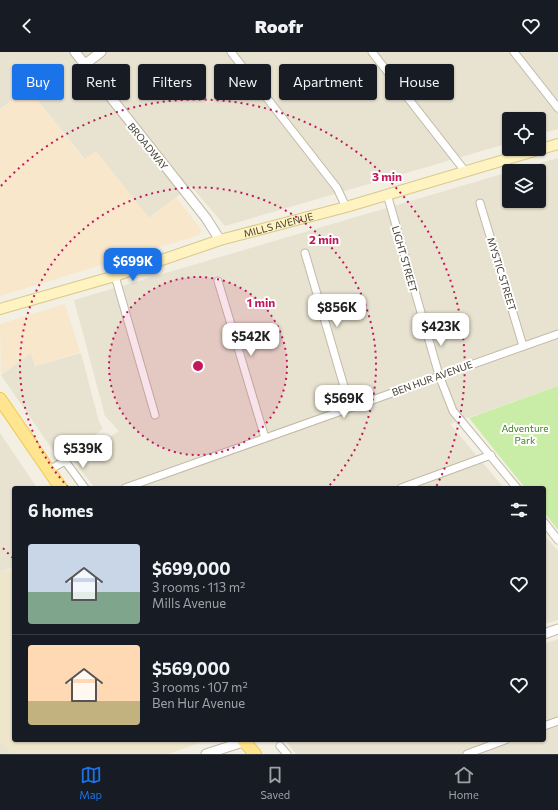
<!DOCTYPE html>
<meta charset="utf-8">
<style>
:root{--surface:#171b24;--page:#20242c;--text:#f1f3f6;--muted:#9ea1a6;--line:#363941;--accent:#1a73e8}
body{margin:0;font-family:Commissioner,sans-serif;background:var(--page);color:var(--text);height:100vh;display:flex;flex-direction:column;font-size:15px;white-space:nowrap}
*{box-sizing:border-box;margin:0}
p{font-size:13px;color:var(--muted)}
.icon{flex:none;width:22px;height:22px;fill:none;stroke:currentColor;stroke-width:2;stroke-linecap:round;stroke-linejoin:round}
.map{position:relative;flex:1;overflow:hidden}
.side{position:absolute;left:12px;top:434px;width:534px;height:256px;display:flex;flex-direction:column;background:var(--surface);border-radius:4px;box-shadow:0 1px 3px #0004}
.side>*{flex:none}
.hud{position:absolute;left:12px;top:12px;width:534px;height:36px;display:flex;gap:8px}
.controls{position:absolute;left:502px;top:60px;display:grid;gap:8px}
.controls a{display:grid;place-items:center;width:44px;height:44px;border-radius:4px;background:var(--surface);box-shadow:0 1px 3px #0004;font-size:20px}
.price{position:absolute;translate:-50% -34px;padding:0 9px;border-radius:8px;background:#fff;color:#222;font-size:13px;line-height:26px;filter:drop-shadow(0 1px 2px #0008)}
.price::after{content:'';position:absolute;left:50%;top:24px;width:12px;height:9px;margin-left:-6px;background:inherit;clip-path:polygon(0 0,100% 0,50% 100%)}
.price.selected{background:var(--accent);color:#fff}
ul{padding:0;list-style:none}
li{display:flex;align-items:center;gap:12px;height:100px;padding:0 16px}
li+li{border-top:1px solid var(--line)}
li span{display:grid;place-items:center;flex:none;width:112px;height:80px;border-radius:4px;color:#555}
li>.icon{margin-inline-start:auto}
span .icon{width:48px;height:48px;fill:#fffc;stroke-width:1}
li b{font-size:17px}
h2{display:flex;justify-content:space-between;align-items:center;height:48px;padding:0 16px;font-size:17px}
.chip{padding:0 14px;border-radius:4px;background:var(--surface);box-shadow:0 1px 3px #0004;font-size:14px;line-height:36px}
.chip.selected{background:var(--accent);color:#fff}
header{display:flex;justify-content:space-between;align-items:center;height:52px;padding:0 16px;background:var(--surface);font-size:18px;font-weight:800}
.dock{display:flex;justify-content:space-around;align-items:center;height:56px;border-top:1px solid var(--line);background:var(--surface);font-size:11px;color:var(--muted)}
.dock a{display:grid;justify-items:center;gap:2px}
.dock .selected{color:var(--accent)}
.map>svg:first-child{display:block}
</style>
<header><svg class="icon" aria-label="back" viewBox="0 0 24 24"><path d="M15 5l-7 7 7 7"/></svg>Roofr<svg class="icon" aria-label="heart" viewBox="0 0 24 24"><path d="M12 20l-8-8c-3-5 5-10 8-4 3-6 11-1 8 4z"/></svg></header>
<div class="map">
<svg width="558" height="702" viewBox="0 0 558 702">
<rect width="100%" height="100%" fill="#f3efe2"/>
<g fill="#e8e2d0">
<polygon points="0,0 558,0 558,77 539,82 539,67 509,67 509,91 225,174 191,134 149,166 96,99 85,107 28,36 0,57"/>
<polygon points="558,106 558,334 450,372 504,436 95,436 73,408 119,379 105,364 74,248 509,120 509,149 539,149 539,119 513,119"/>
<polygon points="31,301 35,314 81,301 99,370 103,377 62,407 59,407 1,323"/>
<polygon points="0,381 37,436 14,436 14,515 0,520"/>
<polygon points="544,483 558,499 558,568 544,572"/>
<polygon points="558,587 558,702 296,702 285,688 544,688 544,592"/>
<polygon points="0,689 11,702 0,702"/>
</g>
<g fill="#f8e7ca">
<polygon points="28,36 84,107 96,99 149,166 176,145 201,178 199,183 0,244 0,58"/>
<polygon points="65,252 80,300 35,314 31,301 1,322 0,272"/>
</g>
<polygon fill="#eee6cb" points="14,516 14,688 208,688 168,702 11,702 0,689 0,520"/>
<polygon fill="#c9eda6" points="558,334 558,478 544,460 544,436 525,436 469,366"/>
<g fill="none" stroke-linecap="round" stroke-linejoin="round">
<defs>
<g id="minor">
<polyline points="231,0 337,136 346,155"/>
<polyline points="372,0 465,119"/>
<polyline points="514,0 558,56"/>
<polyline points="387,142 439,323 453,359 517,436"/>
<polyline points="480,151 523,294"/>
<polyline points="305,201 350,355"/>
<polyline points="115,224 155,363"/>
<polyline points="218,229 265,386"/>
<polyline points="49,418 65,409 85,436"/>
<polyline points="125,436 558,282"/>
<polyline points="401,436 491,403"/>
<polyline points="544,470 558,488"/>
<polyline points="544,674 558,669"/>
<polyline points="280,694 287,702"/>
<polyline points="467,702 505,688"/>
</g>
<g id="tertiary">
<polyline points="75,0 206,166 220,188"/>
<polyline points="84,13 101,0"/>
<polyline points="544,582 558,577"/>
<polyline points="206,702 249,688"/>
</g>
<g id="secondary">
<path id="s1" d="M0,257L115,224L220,188L346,155L558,92"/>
</g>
<g id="primary">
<polyline points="0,347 61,436"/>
<polyline points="243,688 255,702"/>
</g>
</defs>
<use href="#minor" stroke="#c2baa7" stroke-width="9"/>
<use href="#tertiary" stroke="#c2baa7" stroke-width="11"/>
<use href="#secondary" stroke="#d8c88d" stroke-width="12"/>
<use href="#primary" stroke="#f0c954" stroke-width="14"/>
<use href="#minor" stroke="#fff" stroke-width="7"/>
<use href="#tertiary" stroke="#fff" stroke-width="9"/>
<use href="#secondary" stroke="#fff3c1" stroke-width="10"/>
<use href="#primary" stroke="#ffe590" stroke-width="12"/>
</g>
<circle cx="198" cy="314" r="89" fill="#c2185b" fill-opacity=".12"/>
<g fill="none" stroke="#c2185b" stroke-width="2" stroke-dasharray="2 4">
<circle cx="198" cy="314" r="89"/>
<path d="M68 435A178 178 0 1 1 328 435"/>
<path d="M13 506A267 267 0 0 1 1 494M1 134A267 267 0 0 1 436 435"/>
</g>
<g text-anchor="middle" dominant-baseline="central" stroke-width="4" stroke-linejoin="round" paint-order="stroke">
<g font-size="10" fill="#453f32" stroke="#fff">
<text transform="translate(148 94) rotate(51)">BROADWAY</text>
<text stroke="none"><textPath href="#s1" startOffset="291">MILLS AVENUE</textPath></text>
<text transform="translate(405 207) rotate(74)">LIGHT STREET</text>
<text transform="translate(502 222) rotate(73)">MYSTIC STREET</text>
<text transform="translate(432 326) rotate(-20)">BEN HUR AVENUE</text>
</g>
<g font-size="10" fill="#3f7d20" stroke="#fff">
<text x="525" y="376">Adventure<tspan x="525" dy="12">Park</tspan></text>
</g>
</g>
<circle cx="198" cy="314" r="6" fill="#c2185b" stroke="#fff" stroke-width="2"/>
<g font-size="12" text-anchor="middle" font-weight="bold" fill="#c2185b" stroke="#fff" stroke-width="4" stroke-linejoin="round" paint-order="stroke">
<text x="387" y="129">3 min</text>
<text x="324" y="192">2 min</text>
<text x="261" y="255">1 min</text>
</g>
</svg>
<div class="controls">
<a><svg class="icon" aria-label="locate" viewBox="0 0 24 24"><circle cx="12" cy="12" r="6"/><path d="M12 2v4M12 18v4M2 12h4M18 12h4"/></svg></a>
<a><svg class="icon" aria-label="layers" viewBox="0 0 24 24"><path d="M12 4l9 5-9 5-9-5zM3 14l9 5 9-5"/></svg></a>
</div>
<b class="price selected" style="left:133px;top:230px">$699K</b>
<b class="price" style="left:337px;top:276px">$856K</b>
<b class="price" style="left:441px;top:295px">$423K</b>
<b class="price" style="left:251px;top:305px">$542K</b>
<b class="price" style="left:344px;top:367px">$569K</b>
<b class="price" style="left:83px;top:417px">$539K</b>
<div class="hud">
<a class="chip selected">Buy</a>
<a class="chip">Rent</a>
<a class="chip">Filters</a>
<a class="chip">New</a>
<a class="chip">Apartment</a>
<a class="chip">House</a>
</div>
<section class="side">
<h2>6 homes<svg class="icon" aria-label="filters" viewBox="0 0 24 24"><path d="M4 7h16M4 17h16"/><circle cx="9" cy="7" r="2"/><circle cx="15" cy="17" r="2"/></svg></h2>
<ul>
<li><span style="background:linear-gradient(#c9d6e8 60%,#7fa58c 0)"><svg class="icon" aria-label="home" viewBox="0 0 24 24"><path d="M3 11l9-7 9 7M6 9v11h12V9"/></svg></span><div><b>$699,000</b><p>3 rooms · 113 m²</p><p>Mills Avenue</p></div><svg class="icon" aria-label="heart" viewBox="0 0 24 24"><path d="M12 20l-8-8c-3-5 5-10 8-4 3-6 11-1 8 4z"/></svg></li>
<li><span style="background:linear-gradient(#ffd9b3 70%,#c2b280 0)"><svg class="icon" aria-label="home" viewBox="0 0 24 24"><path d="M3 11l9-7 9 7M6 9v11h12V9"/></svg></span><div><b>$569,000</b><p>3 rooms · 107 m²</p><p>Ben Hur Avenue</p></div><svg class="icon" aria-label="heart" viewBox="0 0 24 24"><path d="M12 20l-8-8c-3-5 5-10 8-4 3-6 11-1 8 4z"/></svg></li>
</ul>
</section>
</div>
<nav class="dock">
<a class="selected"><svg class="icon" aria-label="map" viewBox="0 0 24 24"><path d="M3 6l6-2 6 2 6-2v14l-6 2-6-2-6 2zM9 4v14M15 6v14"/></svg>Map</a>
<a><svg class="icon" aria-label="saved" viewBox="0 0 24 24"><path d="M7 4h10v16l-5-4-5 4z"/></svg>Saved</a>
<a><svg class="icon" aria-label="home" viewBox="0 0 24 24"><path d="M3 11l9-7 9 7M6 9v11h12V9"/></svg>Home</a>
</nav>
